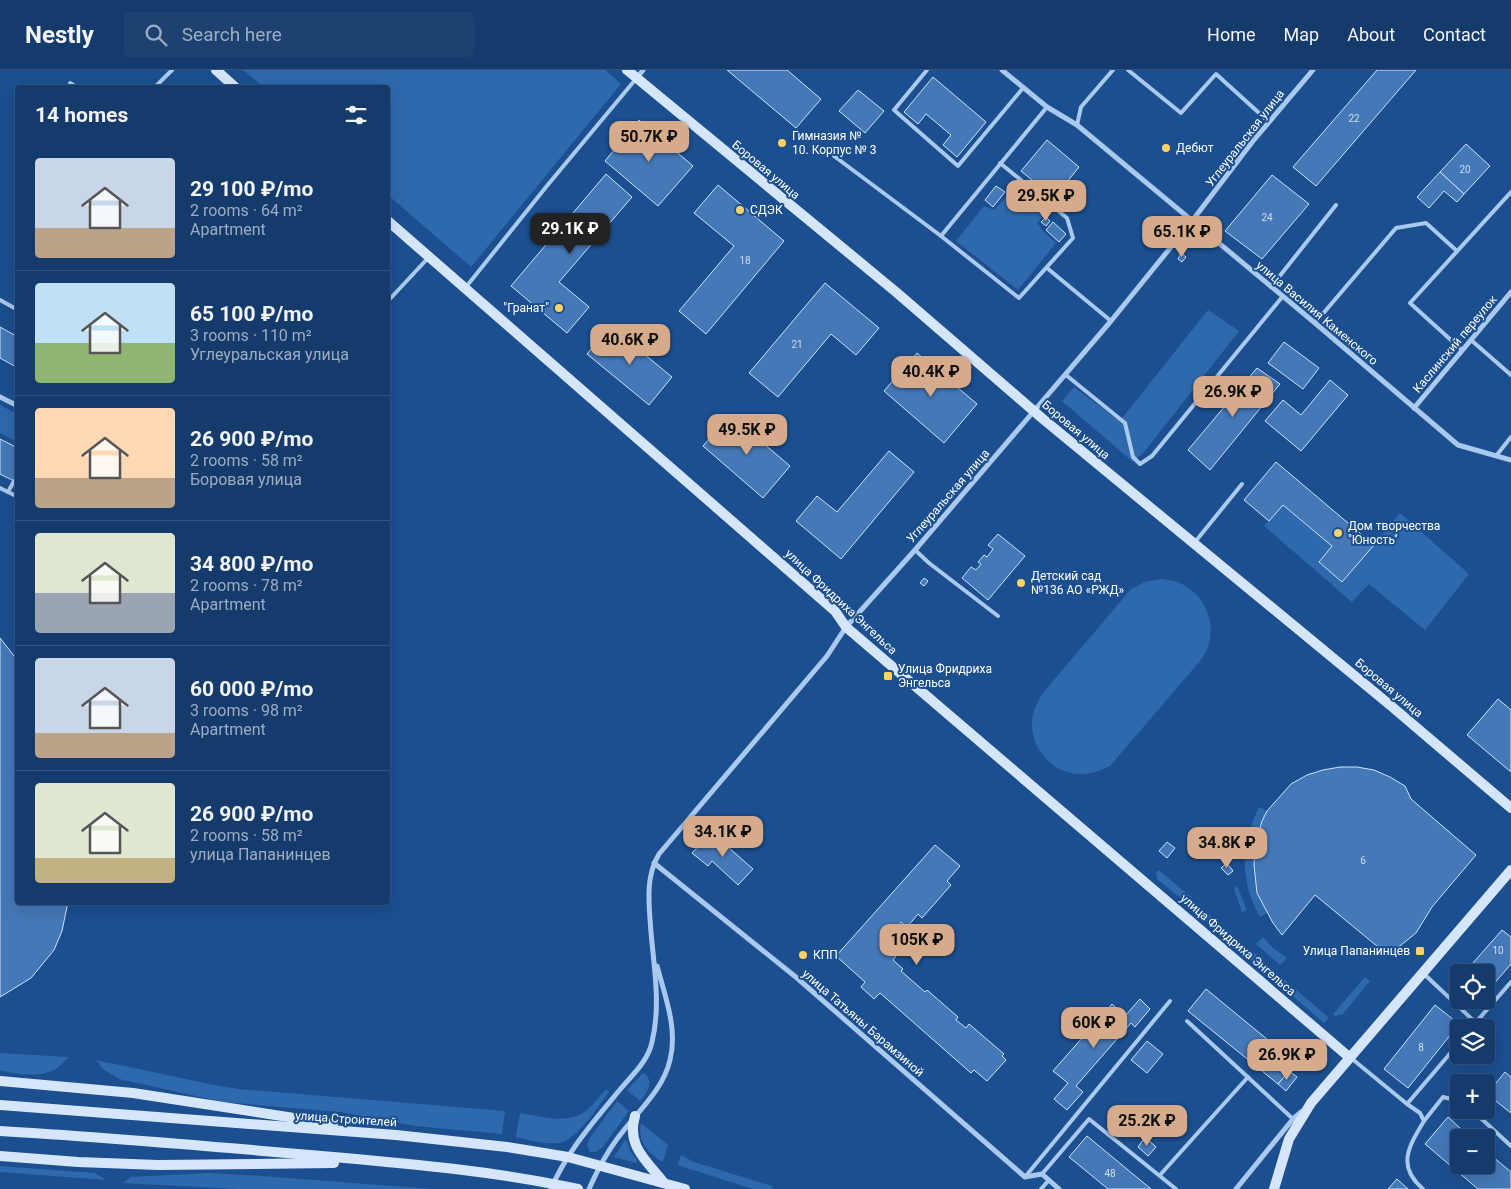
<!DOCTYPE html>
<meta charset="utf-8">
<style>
:root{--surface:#143b6b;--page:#1d4271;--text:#f1f3f6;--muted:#9dadc1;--line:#33557e;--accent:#d6ab8b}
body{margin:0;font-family:Roboto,sans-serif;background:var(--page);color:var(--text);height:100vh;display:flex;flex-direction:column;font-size:19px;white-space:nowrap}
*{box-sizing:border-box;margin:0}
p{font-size:16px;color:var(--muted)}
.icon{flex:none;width:28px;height:28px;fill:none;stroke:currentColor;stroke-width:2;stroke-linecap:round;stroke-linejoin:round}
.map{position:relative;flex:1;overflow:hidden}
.drawer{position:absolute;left:15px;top:15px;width:375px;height:820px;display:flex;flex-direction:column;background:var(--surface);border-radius:5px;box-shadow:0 5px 20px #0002,0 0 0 1px var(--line)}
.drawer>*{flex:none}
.fabs{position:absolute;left:1450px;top:894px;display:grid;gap:10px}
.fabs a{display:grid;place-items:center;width:45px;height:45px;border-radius:5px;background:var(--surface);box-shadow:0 5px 20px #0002,0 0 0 1px var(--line);font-size:25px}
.price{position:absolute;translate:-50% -42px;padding:0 11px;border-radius:10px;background:var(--accent);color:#111;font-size:16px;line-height:32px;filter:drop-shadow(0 1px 2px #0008)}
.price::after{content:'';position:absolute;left:50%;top:30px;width:15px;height:11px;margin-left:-8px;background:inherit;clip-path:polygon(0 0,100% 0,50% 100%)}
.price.selected{background:#222;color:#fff}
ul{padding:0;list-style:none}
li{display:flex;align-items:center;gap:15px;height:125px;padding:0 20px}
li+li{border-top:1px solid var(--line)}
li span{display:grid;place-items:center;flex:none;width:140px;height:100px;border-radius:5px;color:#555}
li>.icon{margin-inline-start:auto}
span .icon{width:60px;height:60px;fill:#fffc;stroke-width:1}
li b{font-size:21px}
h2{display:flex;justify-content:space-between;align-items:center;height:60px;padding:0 20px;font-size:21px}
header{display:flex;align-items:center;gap:30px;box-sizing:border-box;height:70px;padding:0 25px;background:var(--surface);border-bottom:1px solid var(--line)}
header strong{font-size:24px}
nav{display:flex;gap:28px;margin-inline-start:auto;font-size:18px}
.search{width:350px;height:45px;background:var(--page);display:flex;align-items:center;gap:12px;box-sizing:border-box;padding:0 18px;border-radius:5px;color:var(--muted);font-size:19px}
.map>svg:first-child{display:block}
</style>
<header>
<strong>Nestly</strong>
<div class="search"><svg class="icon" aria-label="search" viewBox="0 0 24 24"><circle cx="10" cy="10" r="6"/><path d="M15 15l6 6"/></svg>Search here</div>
<nav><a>Home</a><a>Map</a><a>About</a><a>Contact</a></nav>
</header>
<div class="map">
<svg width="1511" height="1119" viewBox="0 0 1511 1119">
<rect width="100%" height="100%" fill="#1b4f8f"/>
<g fill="#2e69ad">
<polygon points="243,0 605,0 621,14 471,197 388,125 388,18 263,17"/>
<polygon points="1016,116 1048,141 1037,153 1042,160 1056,173 1018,220 956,171 984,136 994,140"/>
<polygon points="1208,240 1239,261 1145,381 1133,392 1062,331 1074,317 1118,350 1123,347"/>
<polygon points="0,335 17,344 17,372 0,363"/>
<polygon points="1283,435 1332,476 1319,492 1342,512 1400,443 1469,504 1425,560 1369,514 1352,532 1264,456"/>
<path d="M1161,509C1166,510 1172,510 1177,512C1203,521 1217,551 1208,577C1206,582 1203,587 1200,591L1110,696C1101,700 1091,705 1080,704C1054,704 1031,680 1032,653C1032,642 1037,634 1042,624L1131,519L1145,512Z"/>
<path d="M1259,737L1267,741C1251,774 1248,811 1268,842L1260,847C1239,809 1241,775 1259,737Z"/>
<polygon points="1159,800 1192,828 1190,830 1184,831 1157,809 1156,803"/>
<polygon points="1237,816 1247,840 1242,842 1234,819"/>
<polygon points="1205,841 1329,948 1324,953 1204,849 1203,844"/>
<polygon points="1263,867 1273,878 1287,888 1280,895 1256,874"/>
<polygon points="1365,907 1370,911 1343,944 1335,946 1333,944"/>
<path d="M0,983L68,987C63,993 57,1000 49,1002C37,1007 12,1004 0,1000Z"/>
<polygon points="96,990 219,1016 239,1019 505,1041 502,1064 415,1056 340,1042 223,1032 119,1009 103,999"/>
<path d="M644,1003C655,1012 647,1023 640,1031L627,1020L642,1004Z"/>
<path d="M606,1019L609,1022C598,1036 576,1072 558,1073C545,1075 529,1070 516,1067L520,1043C539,1046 565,1054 583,1043C592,1037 599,1027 606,1019Z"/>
<polygon points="617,1031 629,1041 603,1077 596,1082 590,1082 587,1075 589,1069"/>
<path d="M641,1053L668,1075L663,1092C648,1084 637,1070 641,1053Z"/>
<polygon points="625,1070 627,1071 630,1081 637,1090 636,1093 614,1087"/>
<polygon points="681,1085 694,1092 772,1116 772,1119 753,1119 677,1095"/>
<polygon points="0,1096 95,1103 106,1110 0,1102"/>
<polygon points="210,1103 246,1105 433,1119 237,1119 123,1113 131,1107"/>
</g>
<g fill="#4478b7" stroke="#cfe3fa">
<polygon points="727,0 787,0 821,29 796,58"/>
<polygon points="1377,0 1416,0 1316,116 1293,97"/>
<polygon points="933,7 986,52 957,87 943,75 951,65 926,44 918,54 904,42"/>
<polygon points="858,20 884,41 865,63 839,41"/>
<polygon points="639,50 693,96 658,136 605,91"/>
<polygon points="1047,70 1079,97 1054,128 1021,101"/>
<polygon points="1466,74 1490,96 1464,124 1440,102"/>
<polygon points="1440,102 1464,124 1457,132 1444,121 1429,138 1417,127"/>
<polygon points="606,104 632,127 559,212 589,237 567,263 511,216"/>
<polygon points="1272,105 1309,134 1262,189 1225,161"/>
<polygon points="718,115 784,171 706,264 679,241 734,176 694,143"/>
<polygon points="996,116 1005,122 993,137 985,130"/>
<polygon points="1046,147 1050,151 1046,156 1041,152"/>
<polygon points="1053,152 1066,164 1059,172 1046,160"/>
<polygon points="1181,183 1186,187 1182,192 1178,189"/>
<polygon points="825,213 879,258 856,285 831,264 778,327 749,303"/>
<polygon points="610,256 672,307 649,335 587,284"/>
<polygon points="0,257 18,267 18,298 0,288"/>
<polygon points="1284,272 1319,298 1303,319 1268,293"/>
<polygon points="917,283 977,334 944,373 884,321"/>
<polygon points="1257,298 1280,314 1210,400 1188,380"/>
<polygon points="1330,310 1348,325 1301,381 1265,351 1283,330 1301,345"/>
<polygon points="730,345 790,396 763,428 703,376"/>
<polygon points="0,369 18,378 18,404 14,411 0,404"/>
<polygon points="889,381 914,402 841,489 796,451 817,426 837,442"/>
<polygon points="1276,392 1374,475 1342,512 1319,492 1332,476 1283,435 1269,451 1244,430"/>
<polygon points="998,464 1025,486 988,530 962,508 971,497 976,500 981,494 978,492 984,485 987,487 993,479 988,475"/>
<polygon points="924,508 928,511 924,516 920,513"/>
<polygon points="0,568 18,591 18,832 68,832 62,861 54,880 31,908 0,927"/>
<polygon points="1498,629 1511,640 1511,702 1467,665"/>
<polygon points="1340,697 1357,697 1374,700 1390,707 1405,716 1411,729 1476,785 1432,837 1416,863 1396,879 1389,886 1315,825 1282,865 1273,853 1257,823 1254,795 1255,776 1262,751 1267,741 1291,714 1307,705 1323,700"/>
<polygon points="711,762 753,799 738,815 712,791 708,796 692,783"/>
<polygon points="1167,772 1175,778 1167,788 1159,781"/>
<polygon points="935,775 960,796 947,811 951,815 922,848 918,844 907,857 901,852 897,857 900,859 888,871 896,886 893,890 903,899 901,901 925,922 927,920 958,947 956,950 966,958 969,954 1004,984 1002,986 1006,990 987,1011 974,1000 971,1003 880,923 874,929 861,917 865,912 836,886"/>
<polygon points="1227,793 1233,801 1228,805 1221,798"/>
<polygon points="1502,860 1511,867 1511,894 1486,923 1486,902 1465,902"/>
<polygon points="1459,910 1459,920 1454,916"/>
<polygon points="1206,919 1296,993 1278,1014 1188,941"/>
<polygon points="1140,929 1150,939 1135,957 1131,953 1076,1016 1083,1022 1067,1040 1054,1029 1068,1013 1053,1001 1112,934 1125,946"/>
<polygon points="1470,930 1480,930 1476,935"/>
<polygon points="1435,935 1459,954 1408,1018 1384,999"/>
<polygon points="1147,971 1163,984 1147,1003 1131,990"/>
<polygon points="1289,1001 1297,1007 1286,1021 1278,1014"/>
<polygon points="1505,1002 1511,1007 1511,1043 1487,1024"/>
<polygon points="1448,1047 1471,1068 1459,1068 1459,1095 1486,1095 1486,1081 1511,1102 1511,1119 1478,1119 1425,1074"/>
<polygon points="1087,1066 1151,1119 1108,1119 1069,1087"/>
<polygon points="1145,1067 1156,1077 1148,1086 1138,1077"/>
<polygon points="1397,1109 1408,1119 1388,1119"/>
</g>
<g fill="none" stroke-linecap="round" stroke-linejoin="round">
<g stroke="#a9c9ee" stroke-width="4">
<polyline points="927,0 894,40 958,96 1023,18"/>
<polyline points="1128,0 1181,43 1216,4 1269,52"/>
<polyline points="70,13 78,18"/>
<polyline points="154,18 172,0"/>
<polyline points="1077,55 1081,37 1113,0"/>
<polyline points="834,86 941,166 1019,228 1073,168 1067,148 1000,93"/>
<polyline points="941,166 1047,37"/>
<polyline points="1047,198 1111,251"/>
<polyline points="466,217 546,117 635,10"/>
<polyline points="1271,217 1336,135"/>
<polyline points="0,230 18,240"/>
<polyline points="388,231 429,187"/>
<polyline points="1315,253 1396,158 1426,153 1457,181"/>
<polyline points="1471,270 1511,305"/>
<polyline points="1462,280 1410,233 1511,122"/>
<polyline points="1066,305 1125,353 1133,387 1140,394 1152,386 1283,226"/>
<polyline points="1496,386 1511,367"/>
<polyline points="0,418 18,427"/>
<polyline points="8,422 14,411"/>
<polyline points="1195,472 1242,414"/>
<polyline points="915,480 929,493 998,546"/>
<polyline points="1423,903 1476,953"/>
<polyline points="1187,951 1293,1049"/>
<polyline points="1471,958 1511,912"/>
<polyline points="1351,988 1407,1034"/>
<polyline points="1472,1040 1511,1076"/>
<polyline points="1424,1051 1443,1027 1459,1031"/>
<polyline points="1042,1104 1089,1049 1176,1119"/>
<polyline points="1160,1105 1248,1007"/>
<polyline points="1025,1107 1170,931"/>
<polyline points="1041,1119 1049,1110"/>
<path d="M1423,1119C1396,1096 1409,1076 1424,1051L1420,1043L1407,1034L1459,973"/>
</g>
<g stroke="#a9c9ee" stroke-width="5">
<polyline points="1002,0 1047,37 1077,55 1315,253 1458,375 1511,390"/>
<polyline points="637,8 643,0"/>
<polyline points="0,327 18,336"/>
<polyline points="1414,338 1511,222"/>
<polyline points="654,793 797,908 1025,1107 1042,1104 1059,1119"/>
<path d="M551,1119C566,1083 593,1052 618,1022C630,1007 648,992 652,972C661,936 654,898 651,862C649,835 645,807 659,784L827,586L846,557L915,480L1111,251L1192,151L1253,71L1313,0"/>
<path d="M589,1119C597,1101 605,1085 617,1069C635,1044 663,1021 670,990C678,959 665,926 657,896"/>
<polyline points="1236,1119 1293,1049 1301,1042"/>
</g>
<g stroke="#d6e6fa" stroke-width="10">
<polyline points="216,0 236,18"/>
<polyline points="627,0 896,222 1043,349 1390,635 1511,738"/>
<polyline points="388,151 835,541 846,557 1349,987"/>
<polyline points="0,1011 133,1023 333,1054"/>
<polyline points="0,1035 396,1065 507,1077 568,1087 685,1119"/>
<path d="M635,1046C626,1076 647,1091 664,1113"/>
<path d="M0,1061C104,1067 207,1076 310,1085C400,1093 490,1100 578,1119"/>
<polyline points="0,1086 78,1092 158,1095 334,1093"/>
<polyline points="1274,1119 1289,1069 1311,1033 1511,800"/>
</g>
</g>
<g fill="#ffd166" stroke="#1b4f8f" stroke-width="2">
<circle cx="782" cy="73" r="5"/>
<circle cx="1166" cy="78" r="5"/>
<circle cx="740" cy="140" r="5"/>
<circle cx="559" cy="238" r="5"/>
<circle cx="1338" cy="463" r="5"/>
<circle cx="1021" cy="513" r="5"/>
<rect x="883" y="601" width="10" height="10" rx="2.5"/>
<rect x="1415" y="876" width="10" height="10" rx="2.5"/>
<circle cx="803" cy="885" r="5"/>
</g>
<g text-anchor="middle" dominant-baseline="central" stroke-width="4" stroke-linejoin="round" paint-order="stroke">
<g font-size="10" fill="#d0dded">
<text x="1354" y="48">22</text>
<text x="1465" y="99">20</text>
<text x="1267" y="147">24</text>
<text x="745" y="190">18</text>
<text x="797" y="274">21</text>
<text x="1363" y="790">6</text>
<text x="1498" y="880">10</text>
<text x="1421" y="977">8</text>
<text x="1110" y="1103">48</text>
</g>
<g font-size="12" fill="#fff" stroke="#1b4f8f" text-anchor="start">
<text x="792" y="66">Гимназия №<tspan x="792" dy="14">10. Корпус № 3</tspan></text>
<text x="1176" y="78">Дебют</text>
<text x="750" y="140">СДЭК</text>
<text x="549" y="238" text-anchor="end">"Гранат"</text>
<text x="1348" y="456">Дом творчества<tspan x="1348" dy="14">"Юность"</tspan></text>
<text x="1031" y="506">Детский сад<tspan x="1031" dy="14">№136 АО «РЖД»</tspan></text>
<text x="898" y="599">Улица Фридриха<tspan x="898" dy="14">Энгельса</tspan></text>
<text x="1410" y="881" text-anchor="end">Улица Папанинцев</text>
<text x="813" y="885">КПП</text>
</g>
<g font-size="12" fill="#fff" stroke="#1b4f8f">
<text transform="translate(1245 68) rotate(-52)">Углеуральская улица</text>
<text transform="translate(766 100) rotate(40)">Боровая улица</text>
<text transform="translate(1317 243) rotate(40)">улица Василия Каменского</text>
<text transform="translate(1455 274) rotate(-50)">Каслинский переулок</text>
<text transform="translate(1076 360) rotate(40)">Боровая улица</text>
<text transform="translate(948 426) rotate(-49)">Углеуральская улица</text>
<text transform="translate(841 532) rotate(43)">улица Фридриха Энгельса</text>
<text transform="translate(1389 618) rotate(40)">Боровая улица</text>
<text transform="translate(1238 875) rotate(41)">улица Фридриха Энгельса</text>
<text transform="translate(863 953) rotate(41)">улица Татьяны Барамзиной</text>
<text transform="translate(346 1049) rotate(4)">улица Строителей</text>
</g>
</g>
</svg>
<div class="fabs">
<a><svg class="icon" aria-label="locate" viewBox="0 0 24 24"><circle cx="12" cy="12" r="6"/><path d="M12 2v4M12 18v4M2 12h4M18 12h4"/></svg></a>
<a><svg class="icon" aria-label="layers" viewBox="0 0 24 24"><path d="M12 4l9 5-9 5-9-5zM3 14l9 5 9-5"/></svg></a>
<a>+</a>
<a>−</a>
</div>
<b class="price" style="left:649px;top:93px">50.7K ₽</b>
<b class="price" style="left:1046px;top:152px">29.5K ₽</b>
<b class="price selected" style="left:570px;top:185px">29.1K ₽</b>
<b class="price" style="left:1182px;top:188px">65.1K ₽</b>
<b class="price" style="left:630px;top:296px">40.6K ₽</b>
<b class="price" style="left:931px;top:328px">40.4K ₽</b>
<b class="price" style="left:1233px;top:348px">26.9K ₽</b>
<b class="price" style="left:747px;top:386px">49.5K ₽</b>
<b class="price" style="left:723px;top:788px">34.1K ₽</b>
<b class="price" style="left:1227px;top:799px">34.8K ₽</b>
<b class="price" style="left:917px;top:896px">105K ₽</b>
<b class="price" style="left:1094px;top:979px">60K ₽</b>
<b class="price" style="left:1287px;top:1011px">26.9K ₽</b>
<b class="price" style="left:1147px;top:1077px">25.2K ₽</b>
<section class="drawer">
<h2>14 homes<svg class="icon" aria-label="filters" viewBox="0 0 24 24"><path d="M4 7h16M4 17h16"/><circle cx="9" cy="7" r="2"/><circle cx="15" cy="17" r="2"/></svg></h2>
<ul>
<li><span style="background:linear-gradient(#c9d6e8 70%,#b9a48a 0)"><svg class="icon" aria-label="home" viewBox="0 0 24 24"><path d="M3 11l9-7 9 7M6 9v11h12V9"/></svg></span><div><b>29 100 ₽/mo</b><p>2 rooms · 64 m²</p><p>Apartment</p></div></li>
<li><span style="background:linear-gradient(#bfe0f5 60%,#8fb573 0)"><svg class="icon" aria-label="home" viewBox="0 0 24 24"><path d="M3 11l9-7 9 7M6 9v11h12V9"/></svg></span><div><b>65 100 ₽/mo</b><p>3 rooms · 110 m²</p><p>Углеуральская улица</p></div></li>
<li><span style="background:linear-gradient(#ffd9b3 70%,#b9a48a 0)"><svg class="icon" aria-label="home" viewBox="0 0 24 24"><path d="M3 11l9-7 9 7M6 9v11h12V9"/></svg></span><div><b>26 900 ₽/mo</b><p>2 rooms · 58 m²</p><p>Боровая улица</p></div></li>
<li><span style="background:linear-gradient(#dfe7d0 60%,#9aa5b1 0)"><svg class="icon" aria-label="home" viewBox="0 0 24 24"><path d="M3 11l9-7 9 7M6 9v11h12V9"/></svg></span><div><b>34 800 ₽/mo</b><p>2 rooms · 78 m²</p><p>Apartment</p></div></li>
<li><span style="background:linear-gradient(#c9d6e8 75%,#b9a48a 0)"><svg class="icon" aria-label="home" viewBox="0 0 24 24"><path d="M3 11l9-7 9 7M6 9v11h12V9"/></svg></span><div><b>60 000 ₽/mo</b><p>3 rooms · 98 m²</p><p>Apartment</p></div></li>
<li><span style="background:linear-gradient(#dfe7d0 75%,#c2b280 0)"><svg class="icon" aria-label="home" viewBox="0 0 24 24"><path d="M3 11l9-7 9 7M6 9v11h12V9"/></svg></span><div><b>26 900 ₽/mo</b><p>2 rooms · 58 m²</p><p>улица Папанинцев</p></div></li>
</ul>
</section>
</div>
